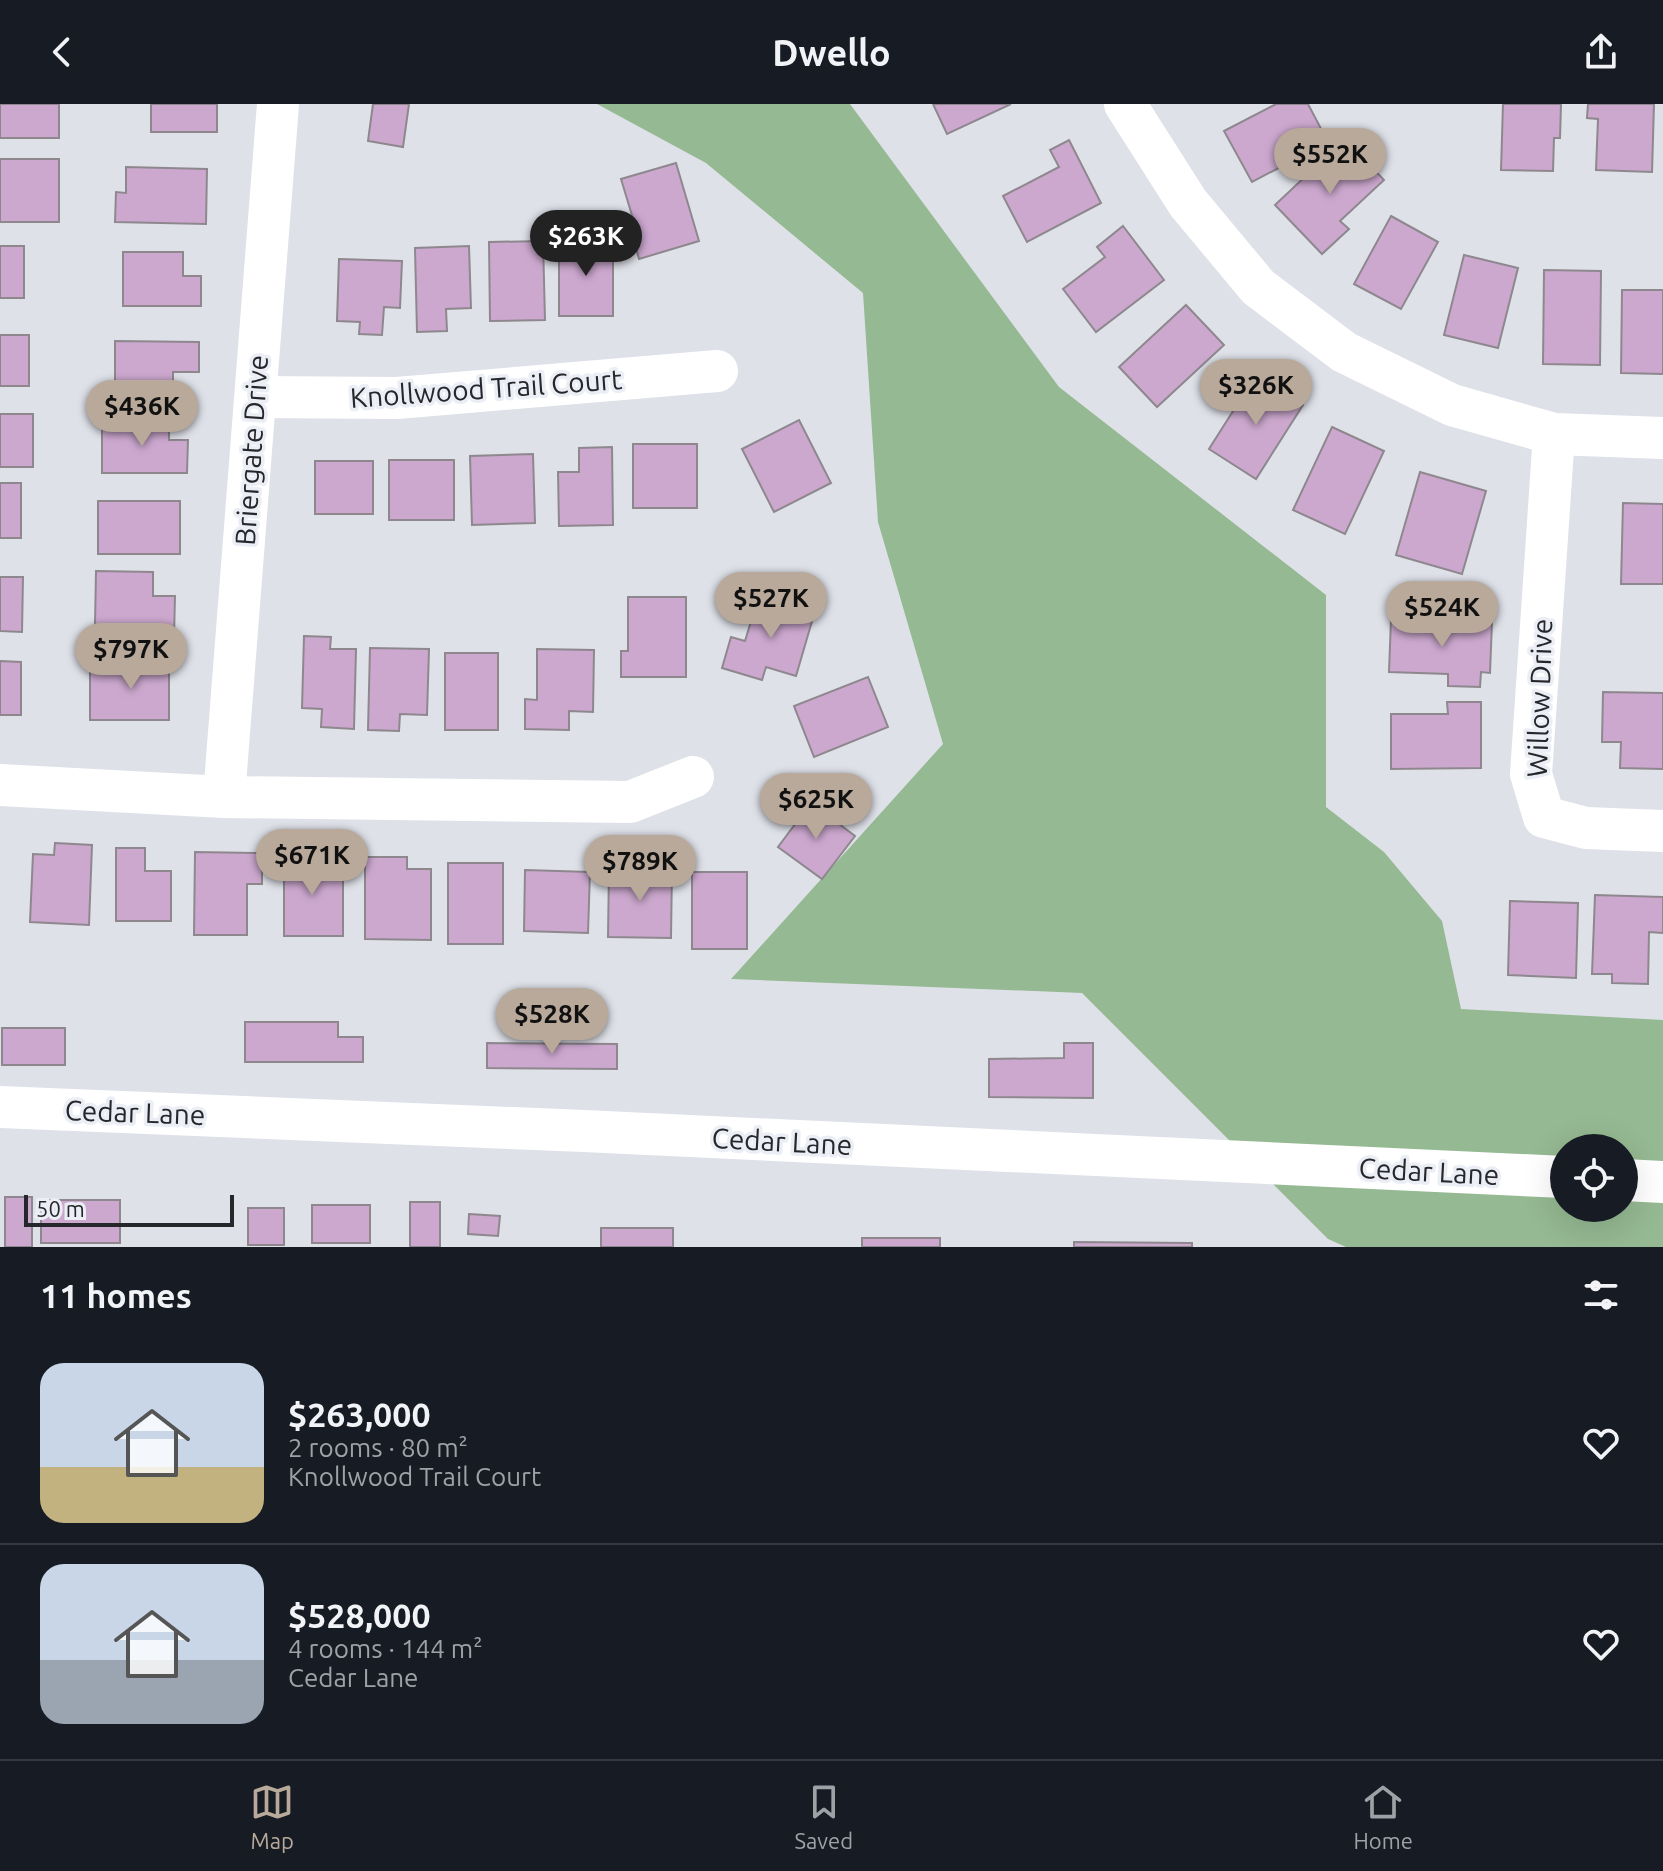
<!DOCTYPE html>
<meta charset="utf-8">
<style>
:root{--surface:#171b24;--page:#242831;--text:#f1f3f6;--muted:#9ea1a6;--line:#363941;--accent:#b8a99a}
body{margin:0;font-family:Ubuntu,sans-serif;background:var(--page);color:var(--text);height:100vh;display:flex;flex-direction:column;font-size:30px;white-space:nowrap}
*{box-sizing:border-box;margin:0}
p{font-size:26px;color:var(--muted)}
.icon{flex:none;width:44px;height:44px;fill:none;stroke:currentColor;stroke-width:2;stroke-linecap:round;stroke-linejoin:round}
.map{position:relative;height:1143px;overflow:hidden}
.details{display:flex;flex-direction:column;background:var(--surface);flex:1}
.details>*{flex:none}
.fabs{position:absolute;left:1550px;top:1030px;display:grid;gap:16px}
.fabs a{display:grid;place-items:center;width:88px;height:88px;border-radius:50%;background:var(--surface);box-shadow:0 8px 32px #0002;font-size:40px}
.scale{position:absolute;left:24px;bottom:20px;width:210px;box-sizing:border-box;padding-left:8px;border:4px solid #26272a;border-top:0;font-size:22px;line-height:28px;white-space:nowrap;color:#26272a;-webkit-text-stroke:6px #eceef6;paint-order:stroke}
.price{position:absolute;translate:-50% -68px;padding:0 18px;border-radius:28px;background:var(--accent);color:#111;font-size:26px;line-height:52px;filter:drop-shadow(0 2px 4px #0008)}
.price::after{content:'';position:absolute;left:50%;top:48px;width:24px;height:18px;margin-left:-12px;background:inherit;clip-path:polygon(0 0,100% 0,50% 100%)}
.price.current{background:#222;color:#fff}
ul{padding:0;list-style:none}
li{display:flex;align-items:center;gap:24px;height:200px;padding:0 40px}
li+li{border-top:2px solid var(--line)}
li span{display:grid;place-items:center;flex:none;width:224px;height:160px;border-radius:24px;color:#555}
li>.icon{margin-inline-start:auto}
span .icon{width:96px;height:96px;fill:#fffc;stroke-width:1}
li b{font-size:34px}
h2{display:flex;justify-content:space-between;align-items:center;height:96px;padding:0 40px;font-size:34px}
header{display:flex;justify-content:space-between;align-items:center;height:104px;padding:0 40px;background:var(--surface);font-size:36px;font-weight:600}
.dock{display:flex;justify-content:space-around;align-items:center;height:112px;border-top:2px solid var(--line);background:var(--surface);font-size:22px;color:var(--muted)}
.dock a{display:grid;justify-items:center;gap:4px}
.dock .current{color:var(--accent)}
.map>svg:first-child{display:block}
</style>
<header><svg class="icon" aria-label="back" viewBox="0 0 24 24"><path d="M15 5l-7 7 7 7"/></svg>Dwello<svg class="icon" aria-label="share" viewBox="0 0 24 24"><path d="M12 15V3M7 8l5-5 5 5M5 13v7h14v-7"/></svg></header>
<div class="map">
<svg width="1663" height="1143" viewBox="0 0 1663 1143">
<rect width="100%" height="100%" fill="#dfe1e9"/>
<path fill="#95b992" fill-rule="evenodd" d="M597,0H850L1059,283L1326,491V703L1384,748L1442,817L1461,905L1663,916V1143H1346L1328,1135L1082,889L731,875L943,640L878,418L863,189L706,59ZM1564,1044H1624V1104H1564Z"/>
<g fill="#cca8cf" stroke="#8e888e" stroke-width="2">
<rect x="0" y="0" width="59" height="34"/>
<rect x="151" y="0" width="66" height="28"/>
<polygon points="373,0 409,0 403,43 368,37"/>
<polygon points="933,0 1011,0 947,30"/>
<polygon points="1276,0 1308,0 1328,38 1252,78 1224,27"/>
<polygon points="1503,0 1561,0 1560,34 1554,34 1553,67 1501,66"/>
<polygon points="1588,0 1654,0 1652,68 1596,66 1598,15 1587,14"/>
<polygon points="1345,35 1384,76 1340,117 1349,125 1322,150 1275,101"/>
<polygon points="1069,36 1101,99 1027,138 1003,92 1059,63 1050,46"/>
<rect x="0" y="55" width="59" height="63"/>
<polygon points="676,59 699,137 639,155 632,130 637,128 621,75"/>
<polygon points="126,63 207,65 206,120 115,118 116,88 126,89"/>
<polygon points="1391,112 1438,138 1401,205 1354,180"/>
<polygon points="1123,122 1164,176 1096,228 1063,185 1105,153 1097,143"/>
<rect x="559" y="136" width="54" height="76"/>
<polygon points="543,137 545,216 490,217 489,138"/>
<rect x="0" y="142" width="24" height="52"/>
<polygon points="469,142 471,204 446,205 447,227 417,228 415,144"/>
<polygon points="123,148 183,148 183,172 201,172 201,202 123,202"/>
<polygon points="1464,151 1518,164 1498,244 1444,231"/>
<polygon points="339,155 402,157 400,204 384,203 382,231 359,230 360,218 337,217"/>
<polygon points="1544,166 1601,167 1600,261 1543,260"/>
<polygon points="1622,186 1663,186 1663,270 1621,269"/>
<polygon points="1186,201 1224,241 1157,303 1119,263"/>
<rect x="0" y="231" width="29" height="51"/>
<polygon points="115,237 199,238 199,268 173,268 173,290 115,289"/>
<polygon points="1256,271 1303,301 1256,375 1209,345"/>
<rect x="0" y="310" width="33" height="53"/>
<polygon points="102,315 169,316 169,336 188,336 187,369 102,369"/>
<polygon points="799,316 831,379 774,408 742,345"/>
<polygon points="1332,323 1384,347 1345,430 1293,406"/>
<rect x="633" y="340" width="64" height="64"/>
<polygon points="612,343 613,421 559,422 558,368 579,368 579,344"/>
<polygon points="533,350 535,419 472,421 470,352"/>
<rect x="389" y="356" width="65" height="60"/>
<rect x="315" y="357" width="58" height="53"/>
<polygon points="1420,368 1486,387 1462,470 1396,451"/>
<rect x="0" y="379" width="21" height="55"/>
<rect x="98" y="397" width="82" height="53"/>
<polygon points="1623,399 1663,400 1663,480 1621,480"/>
<polygon points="96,467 153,468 153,492 175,492 174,533 139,533 139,521 95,521"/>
<polygon points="0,473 23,473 22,528 0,527"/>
<polygon points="759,491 815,507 796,572 766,563 762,576 722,564 731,533 745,537"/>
<polygon points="628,493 686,493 686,573 621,573 621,547 628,547"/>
<polygon points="1391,515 1492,518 1490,569 1481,568 1480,583 1448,582 1448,570 1389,568"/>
<polygon points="304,532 331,533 330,545 356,545 354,625 321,623 322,605 302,604"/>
<polygon points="370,544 429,545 427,611 400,610 399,627 368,626"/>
<polygon points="537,545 594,546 593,608 569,607 569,626 525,625 525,595 537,596"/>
<rect x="445" y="549" width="53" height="77"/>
<polygon points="137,552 169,552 169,616 90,616 90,563 137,563"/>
<polygon points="0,557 21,558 21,611 0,611"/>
<polygon points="868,573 888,623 814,653 794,602"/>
<polygon points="1603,588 1663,589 1663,665 1620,664 1621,638 1602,638"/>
<polygon points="1447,598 1481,598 1481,664 1391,665 1391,610 1448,610"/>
<polygon points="811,699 855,732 822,775 778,743"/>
<polygon points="55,739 92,741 89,821 30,818 33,750 54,751"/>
<polygon points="116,744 145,744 145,767 171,767 171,817 116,817"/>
<polygon points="195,748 262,749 262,780 247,780 247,831 194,831"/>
<polygon points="284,750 322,750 322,765 343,766 343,832 284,832"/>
<polygon points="365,753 407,753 407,765 431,765 431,836 365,835"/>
<rect x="448" y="759" width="55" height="81"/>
<polygon points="609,764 672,765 671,834 608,833"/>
<polygon points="525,766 590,768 588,829 524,827"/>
<rect x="692" y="768" width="55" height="77"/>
<polygon points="1595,791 1663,793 1663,829 1649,828 1648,880 1612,879 1612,870 1592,870"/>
<polygon points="1510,797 1578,799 1576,874 1508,871"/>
<polygon points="245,918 338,918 338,933 363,933 363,958 245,958"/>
<rect x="2" y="924" width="63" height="37"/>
<polygon points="487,939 617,940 617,965 487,964"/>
<polygon points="1064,939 1093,939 1093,994 989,993 989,955 1064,954"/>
<rect x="5" y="1093" width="27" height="50"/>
<rect x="41" y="1096" width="79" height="43"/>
<rect x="410" y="1098" width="30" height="45"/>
<rect x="312" y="1101" width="58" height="38"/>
<rect x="248" y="1104" width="36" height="37"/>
<polygon points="469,1110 500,1112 498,1132 468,1130"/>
<rect x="601" y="1124" width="72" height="19"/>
<rect x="862" y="1134" width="78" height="9"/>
<polygon points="1074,1138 1192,1139 1192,1143 1074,1143"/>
</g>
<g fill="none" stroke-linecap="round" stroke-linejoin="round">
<g stroke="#fff" stroke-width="42">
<polyline points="1125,0 1188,99 1258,183 1344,248 1452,301 1554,330 1663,334"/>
<polyline points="256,293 397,294 717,267"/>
<polyline points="1554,330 1531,670 1544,713 1586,724 1663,727"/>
<polyline points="0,681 224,693 630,698 693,673"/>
<polyline points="224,693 278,0"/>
<polyline points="0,1003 584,1027 1564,1073"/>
<polyline points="1624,1076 1663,1078"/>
</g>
</g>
<g text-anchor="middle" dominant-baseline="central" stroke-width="7" stroke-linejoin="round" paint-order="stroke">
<g font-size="28" fill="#26272a" stroke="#eceef6">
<text transform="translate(486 284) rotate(-4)">Knollwood Trail Court</text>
<text transform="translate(251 346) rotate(-86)">Briergate Drive</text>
<text transform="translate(1539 594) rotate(-88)">Willow Drive</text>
<text transform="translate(135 1008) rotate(2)">Cedar Lane</text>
<text transform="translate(782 1037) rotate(3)">Cedar Lane</text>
<text transform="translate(1429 1067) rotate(3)">Cedar Lane</text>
</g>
</g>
</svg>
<div class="fabs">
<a><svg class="icon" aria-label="locate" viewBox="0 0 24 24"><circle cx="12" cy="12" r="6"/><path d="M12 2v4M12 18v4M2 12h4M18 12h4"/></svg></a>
</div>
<div class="scale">50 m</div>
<b class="price" style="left:1330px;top:92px">$552K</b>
<b class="price current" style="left:586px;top:174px">$263K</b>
<b class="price" style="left:1256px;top:323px">$326K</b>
<b class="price" style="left:142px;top:344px">$436K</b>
<b class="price" style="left:771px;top:536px">$527K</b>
<b class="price" style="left:1442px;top:545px">$524K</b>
<b class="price" style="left:131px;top:587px">$797K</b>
<b class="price" style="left:816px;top:737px">$625K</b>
<b class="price" style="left:312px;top:793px">$671K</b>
<b class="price" style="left:640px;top:799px">$789K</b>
<b class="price" style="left:552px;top:952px">$528K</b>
</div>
<section class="details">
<h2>11 homes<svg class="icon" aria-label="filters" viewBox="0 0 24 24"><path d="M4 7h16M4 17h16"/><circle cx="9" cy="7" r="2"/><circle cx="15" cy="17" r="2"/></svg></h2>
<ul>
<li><span style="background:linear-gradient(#c9d6e8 65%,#c2b280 0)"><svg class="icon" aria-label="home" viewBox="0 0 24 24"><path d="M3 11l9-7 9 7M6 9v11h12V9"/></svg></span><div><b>$263,000</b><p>2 rooms · 80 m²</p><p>Knollwood Trail Court</p></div><svg class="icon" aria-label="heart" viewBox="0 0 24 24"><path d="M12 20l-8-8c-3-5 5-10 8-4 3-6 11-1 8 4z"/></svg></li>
<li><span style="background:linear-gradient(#c9d6e8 60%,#9aa5b1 0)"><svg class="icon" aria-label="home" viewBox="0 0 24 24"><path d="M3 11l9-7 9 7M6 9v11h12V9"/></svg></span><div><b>$528,000</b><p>4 rooms · 144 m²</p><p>Cedar Lane</p></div><svg class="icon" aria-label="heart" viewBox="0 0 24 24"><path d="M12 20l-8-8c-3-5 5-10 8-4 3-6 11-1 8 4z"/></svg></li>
</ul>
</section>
<nav class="dock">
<a class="current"><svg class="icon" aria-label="map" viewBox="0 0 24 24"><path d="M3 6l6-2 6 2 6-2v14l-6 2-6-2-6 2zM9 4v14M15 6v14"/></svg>Map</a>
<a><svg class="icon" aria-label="saved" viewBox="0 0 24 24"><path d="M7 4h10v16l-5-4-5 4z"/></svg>Saved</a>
<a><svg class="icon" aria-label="home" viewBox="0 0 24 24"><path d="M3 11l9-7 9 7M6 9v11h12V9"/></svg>Home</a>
</nav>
